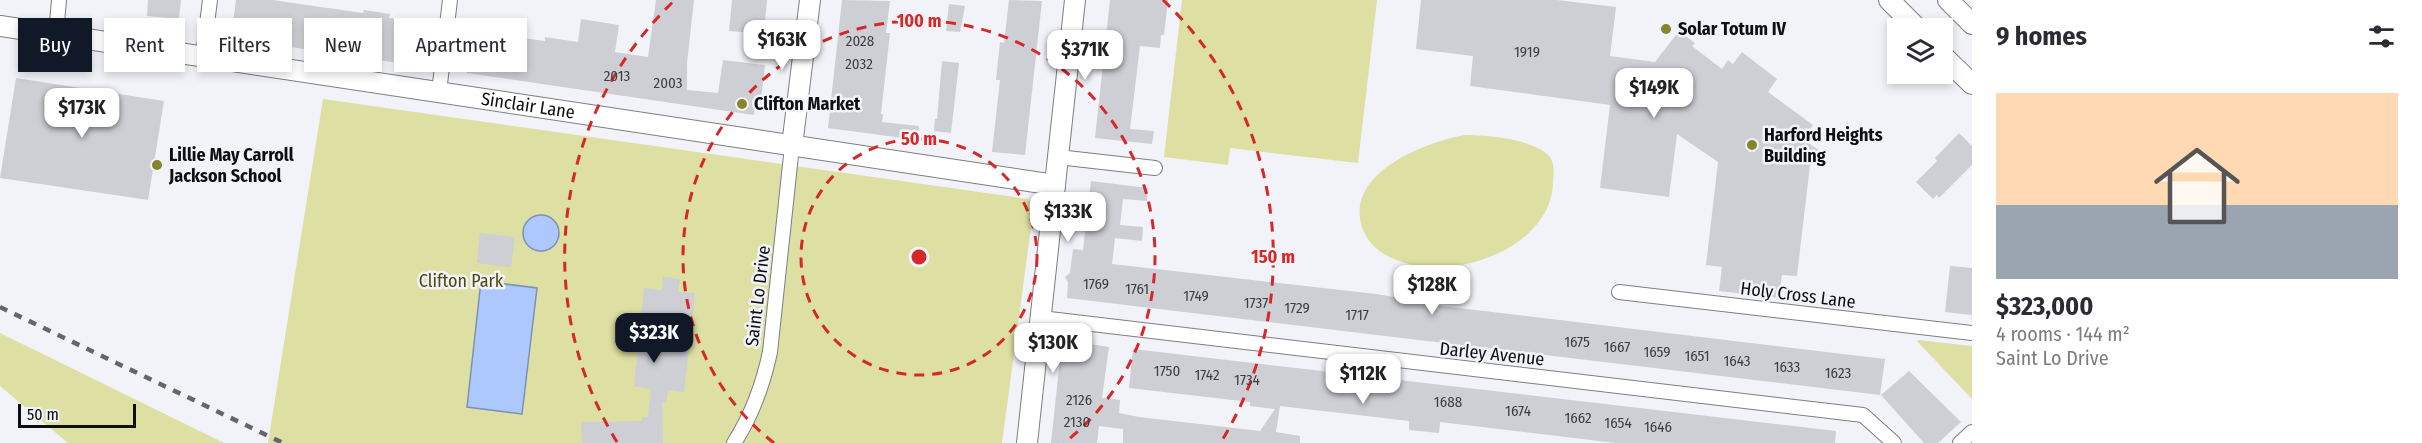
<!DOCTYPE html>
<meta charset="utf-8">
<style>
:root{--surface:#fff;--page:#f2f2f3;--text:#2b2b33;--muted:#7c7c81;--line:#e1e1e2;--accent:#111827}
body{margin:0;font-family:"Fira Sans Condensed",sans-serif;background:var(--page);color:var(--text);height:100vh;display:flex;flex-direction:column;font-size:22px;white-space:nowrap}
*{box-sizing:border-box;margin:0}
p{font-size:20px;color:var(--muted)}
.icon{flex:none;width:33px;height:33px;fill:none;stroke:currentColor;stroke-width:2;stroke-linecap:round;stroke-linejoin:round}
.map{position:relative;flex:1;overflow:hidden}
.details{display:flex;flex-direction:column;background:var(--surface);width:450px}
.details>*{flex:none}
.guide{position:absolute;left:18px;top:18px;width:570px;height:54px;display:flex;gap:12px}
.tools{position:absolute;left:1887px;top:18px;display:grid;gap:12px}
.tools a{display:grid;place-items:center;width:66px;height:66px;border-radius:0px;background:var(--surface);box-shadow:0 3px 9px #0003;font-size:30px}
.scale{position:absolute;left:18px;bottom:15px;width:118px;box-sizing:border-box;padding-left:6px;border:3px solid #0d0e10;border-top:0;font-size:16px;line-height:21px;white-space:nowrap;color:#0d0e10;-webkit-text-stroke:4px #f1f3f8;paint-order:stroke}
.price{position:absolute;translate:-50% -51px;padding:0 14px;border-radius:12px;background:#fff;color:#222;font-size:20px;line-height:39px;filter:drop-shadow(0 2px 3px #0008)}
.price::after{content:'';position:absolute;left:50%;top:36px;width:18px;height:14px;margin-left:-9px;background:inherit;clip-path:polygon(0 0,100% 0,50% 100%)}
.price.on{background:var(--accent);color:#fff}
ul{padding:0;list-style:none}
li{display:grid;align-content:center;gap:12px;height:318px;padding:0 24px}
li+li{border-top:2px solid var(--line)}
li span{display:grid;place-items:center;height:186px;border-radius:0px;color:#555}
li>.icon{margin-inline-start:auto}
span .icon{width:108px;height:108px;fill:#fffc;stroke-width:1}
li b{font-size:26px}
h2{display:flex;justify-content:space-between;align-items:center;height:72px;padding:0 24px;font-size:26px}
.chip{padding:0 21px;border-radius:0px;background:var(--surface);box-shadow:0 3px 9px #0003;font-size:21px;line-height:54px}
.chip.on{background:var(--accent);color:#fff}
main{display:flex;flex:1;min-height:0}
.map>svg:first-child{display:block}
</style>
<main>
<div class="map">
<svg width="1972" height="443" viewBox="0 0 1972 443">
<rect width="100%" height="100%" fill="#f1f3f8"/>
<g fill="#dddfa3">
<polygon points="1182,0 1377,0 1358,163 1230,148 1228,165 1164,157"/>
<polygon points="323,99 1028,199 1034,205 1002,443 268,443"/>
<path d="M1465,135C1488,135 1531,139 1548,155C1555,162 1554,173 1553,181C1553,246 1459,280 1405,263C1386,257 1369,248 1362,227C1345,173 1425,142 1465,135Z"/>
<polygon points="0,333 224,443 68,443 0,386"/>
<polygon points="1918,340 1972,346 1972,399 1917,341"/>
</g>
<g fill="#adc8fd" stroke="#7d90b6" stroke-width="1.5">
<circle cx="541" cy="233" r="18"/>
<polygon points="481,281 537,288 522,414 467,407"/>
</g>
<g fill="#cdcfd4">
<polygon points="148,0 181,0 179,19 147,16"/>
<polygon points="236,0 272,0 363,13 364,10 390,14 389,18 410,20 405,64 231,38"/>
<polygon points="656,0 694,0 687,63 687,90 718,93 723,60 765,65 760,108 755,108 754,115 467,73 468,45 471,31 545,41 545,37 578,42 581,19 619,25 615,52 648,57"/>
<polygon points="732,0 767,0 764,34 729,31"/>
<polygon points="842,0 890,1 886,33 890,33 881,114 883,114 882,122 919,126 918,140 828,128"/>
<polygon points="1009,0 1042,1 1025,155 992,152 1000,80 996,80 1000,42 1004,43"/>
<polygon points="1110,0 1168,0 1164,35 1161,35 1160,48 1140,46 1130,129 1154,131 1152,144 1095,138"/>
<polygon points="1421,0 1557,0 1616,7 1610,56 1655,62 1679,31 1695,43 1692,46 1722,69 1728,60 1733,64 1742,52 1777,79 1768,92 1813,125 1803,139 1820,151 1810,165 1797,276 1782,275 1779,298 1719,291 1722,267 1706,265 1718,162 1677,134 1669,197 1600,188 1610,105 1470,86 1473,56 1416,49"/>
<polygon points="949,4 965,6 960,32 946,31"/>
<polygon points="942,61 959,63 951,133 934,131 935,119 937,119"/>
<polygon points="16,78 164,101 148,200 0,178"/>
<polygon points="1959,133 1972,146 1972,165 1939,198 1937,195 1933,199 1916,182 1937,161 1935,158"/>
<polygon points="1091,181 1148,188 1147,201 1123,199 1120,225 1143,227 1142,241 1115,238 1112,264 1376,294 1425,302 1425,304 1885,359 1880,395 1067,298 1068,282 1065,277 1070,273 1073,249 1083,250"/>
<polygon points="480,233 515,237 511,267 477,263"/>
<polygon points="1950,266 1972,268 1972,315 1945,312"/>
<polygon points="663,277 680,279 678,292 695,293 684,392 668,390 666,403 662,403 663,443 582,443 581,422 642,421 642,417 648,417 651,389 634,386 644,288 662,290"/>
<polygon points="1085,339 1090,344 1109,347 1102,398 1120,400 1119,413 1139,417 1260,431 1275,409 1250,406 1250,402 1129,388 1133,349 1836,431 1835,443 1616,443 1440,422 1439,433 1409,430 1409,421 1280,406 1276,432 1300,436 1300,443 1123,443 1123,429 1099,426 1097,443 1051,443 1062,340 1081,343"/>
<polygon points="1909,371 1961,422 1938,443 1924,443 1881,395"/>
</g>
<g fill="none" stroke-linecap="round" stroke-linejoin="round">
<defs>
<g id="street">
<polyline points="56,34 59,0"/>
<polyline points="203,56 210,0"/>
<polyline points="439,92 450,0"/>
<polyline points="1058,157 1155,168"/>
<polyline points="1619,292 1972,333"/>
<polyline points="1041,318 1863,415 1894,443"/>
<path d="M734,443C752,415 763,385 770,352L792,146"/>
<polyline points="1960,443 1972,432"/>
</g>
<g id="secondary">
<polyline points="1889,0 1917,28"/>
<polyline points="1948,0 1972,24"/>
<path id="s1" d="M0,26L1055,185"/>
<polyline points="1942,55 1972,84"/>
<polyline points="792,146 810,0"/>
<polyline points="1027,443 1075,0"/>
</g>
</defs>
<use href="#street" stroke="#7c7e81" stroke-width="16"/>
<use href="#secondary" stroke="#7c7e81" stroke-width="22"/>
<use href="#street" stroke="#fff" stroke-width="14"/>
<use href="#secondary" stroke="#fff" stroke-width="20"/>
<polyline stroke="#656669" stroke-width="4.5" stroke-dasharray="8 8" stroke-linecap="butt" points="0,307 283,443"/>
</g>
<g fill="none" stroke="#d62828" stroke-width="3" stroke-dasharray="10 8">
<circle cx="919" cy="257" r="118"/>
<path d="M774 443A236 236 0 1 1 1064 443"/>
<path d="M617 442A354 354 0 0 1 675 0M1163 0A354 354 0 0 1 1221 442"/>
</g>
<g fill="#85852e" stroke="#f1f3f8" stroke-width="2">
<circle cx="1666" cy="29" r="6"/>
<circle cx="742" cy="104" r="6"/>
<circle cx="1752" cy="145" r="6"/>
<circle cx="157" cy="165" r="6"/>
</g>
<g text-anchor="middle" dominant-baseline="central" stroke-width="5" stroke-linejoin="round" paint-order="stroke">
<g font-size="15" fill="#3d3e41">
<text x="860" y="41">2028</text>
<text x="1527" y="52">1919</text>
<text x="859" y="64">2032</text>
<text x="617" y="76">2013</text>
<text x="668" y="83">2003</text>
<text x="1096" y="284">1769</text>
<text x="1137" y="289">1761</text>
<text x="1196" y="296">1749</text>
<text x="1256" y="303">1737</text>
<text x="1297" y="308">1729</text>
<text x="1357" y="315">1717</text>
<text x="1577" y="342">1675</text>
<text x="1617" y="347">1667</text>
<text x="1657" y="352">1659</text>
<text x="1697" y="356">1651</text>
<text x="1737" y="361">1643</text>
<text x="1787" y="367">1633</text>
<text x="1167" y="371">1750</text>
<text x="1838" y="373">1623</text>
<text x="1207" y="375">1742</text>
<text x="1247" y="380">1734</text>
<text x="1079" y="400">2126</text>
<text x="1448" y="402">1688</text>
<text x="1518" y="411">1674</text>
<text x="1578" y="418">1662</text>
<text x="1077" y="422">2130</text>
<text x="1618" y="423">1654</text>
<text x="1658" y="427">1646</text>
</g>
<g font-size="18" font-weight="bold" fill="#0d0e10" stroke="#f1f3f8" text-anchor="start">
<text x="1678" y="29">Solar Totum IV</text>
<text x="754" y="104">Clifton Market</text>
<text x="1764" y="135">Harford Heights<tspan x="1764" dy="21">Building</tspan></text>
<text x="169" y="155">Lillie May Carroll<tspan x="169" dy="21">Jackson School</tspan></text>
</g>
<g font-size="18" fill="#0d0e10" stroke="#f1f3f8">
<text stroke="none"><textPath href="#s1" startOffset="534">Sinclair Lane</textPath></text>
<text transform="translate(1798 295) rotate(7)">Holy Cross Lane</text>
<text transform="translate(758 296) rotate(-83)">Saint Lo Drive</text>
<text transform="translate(1492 354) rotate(6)">Darley Avenue</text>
</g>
<g font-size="18" fill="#4b4b0f" stroke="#f1f3f8">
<text x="461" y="281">Clifton Park</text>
</g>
</g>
<circle cx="919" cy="257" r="9" fill="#d62828" stroke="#f1f3f8" stroke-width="3"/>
<g font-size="18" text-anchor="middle" font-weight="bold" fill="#d62828" stroke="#f1f3f8" stroke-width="5" stroke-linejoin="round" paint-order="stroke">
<text x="919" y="27">100 m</text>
<text x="919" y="145">50 m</text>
<text x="1273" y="263">150 m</text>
</g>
</svg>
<div class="tools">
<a><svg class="icon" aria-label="layers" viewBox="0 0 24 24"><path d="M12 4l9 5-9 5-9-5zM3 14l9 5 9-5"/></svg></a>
</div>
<div class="scale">50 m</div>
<b class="price" style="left:782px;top:71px">$163K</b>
<b class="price" style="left:1085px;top:81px">$371K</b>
<b class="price" style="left:1654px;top:119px">$149K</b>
<b class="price" style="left:82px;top:139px">$173K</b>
<b class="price" style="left:1068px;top:243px">$133K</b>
<b class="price" style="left:1432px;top:316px">$128K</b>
<b class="price on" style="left:654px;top:364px">$323K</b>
<b class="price" style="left:1053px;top:374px">$130K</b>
<b class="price" style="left:1363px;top:405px">$112K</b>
<div class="guide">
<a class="chip on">Buy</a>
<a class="chip">Rent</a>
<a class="chip">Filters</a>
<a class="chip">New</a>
<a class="chip">Apartment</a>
</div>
</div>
<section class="details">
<h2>9 homes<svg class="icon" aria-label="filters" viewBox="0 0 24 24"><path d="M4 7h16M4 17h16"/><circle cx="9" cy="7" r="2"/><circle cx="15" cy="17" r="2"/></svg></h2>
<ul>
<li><span style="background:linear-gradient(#ffd9b3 60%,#9aa5b1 0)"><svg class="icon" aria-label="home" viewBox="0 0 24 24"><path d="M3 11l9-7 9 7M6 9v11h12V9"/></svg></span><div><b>$323,000</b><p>4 rooms · 144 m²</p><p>Saint Lo Drive</p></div></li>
</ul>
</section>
</main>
